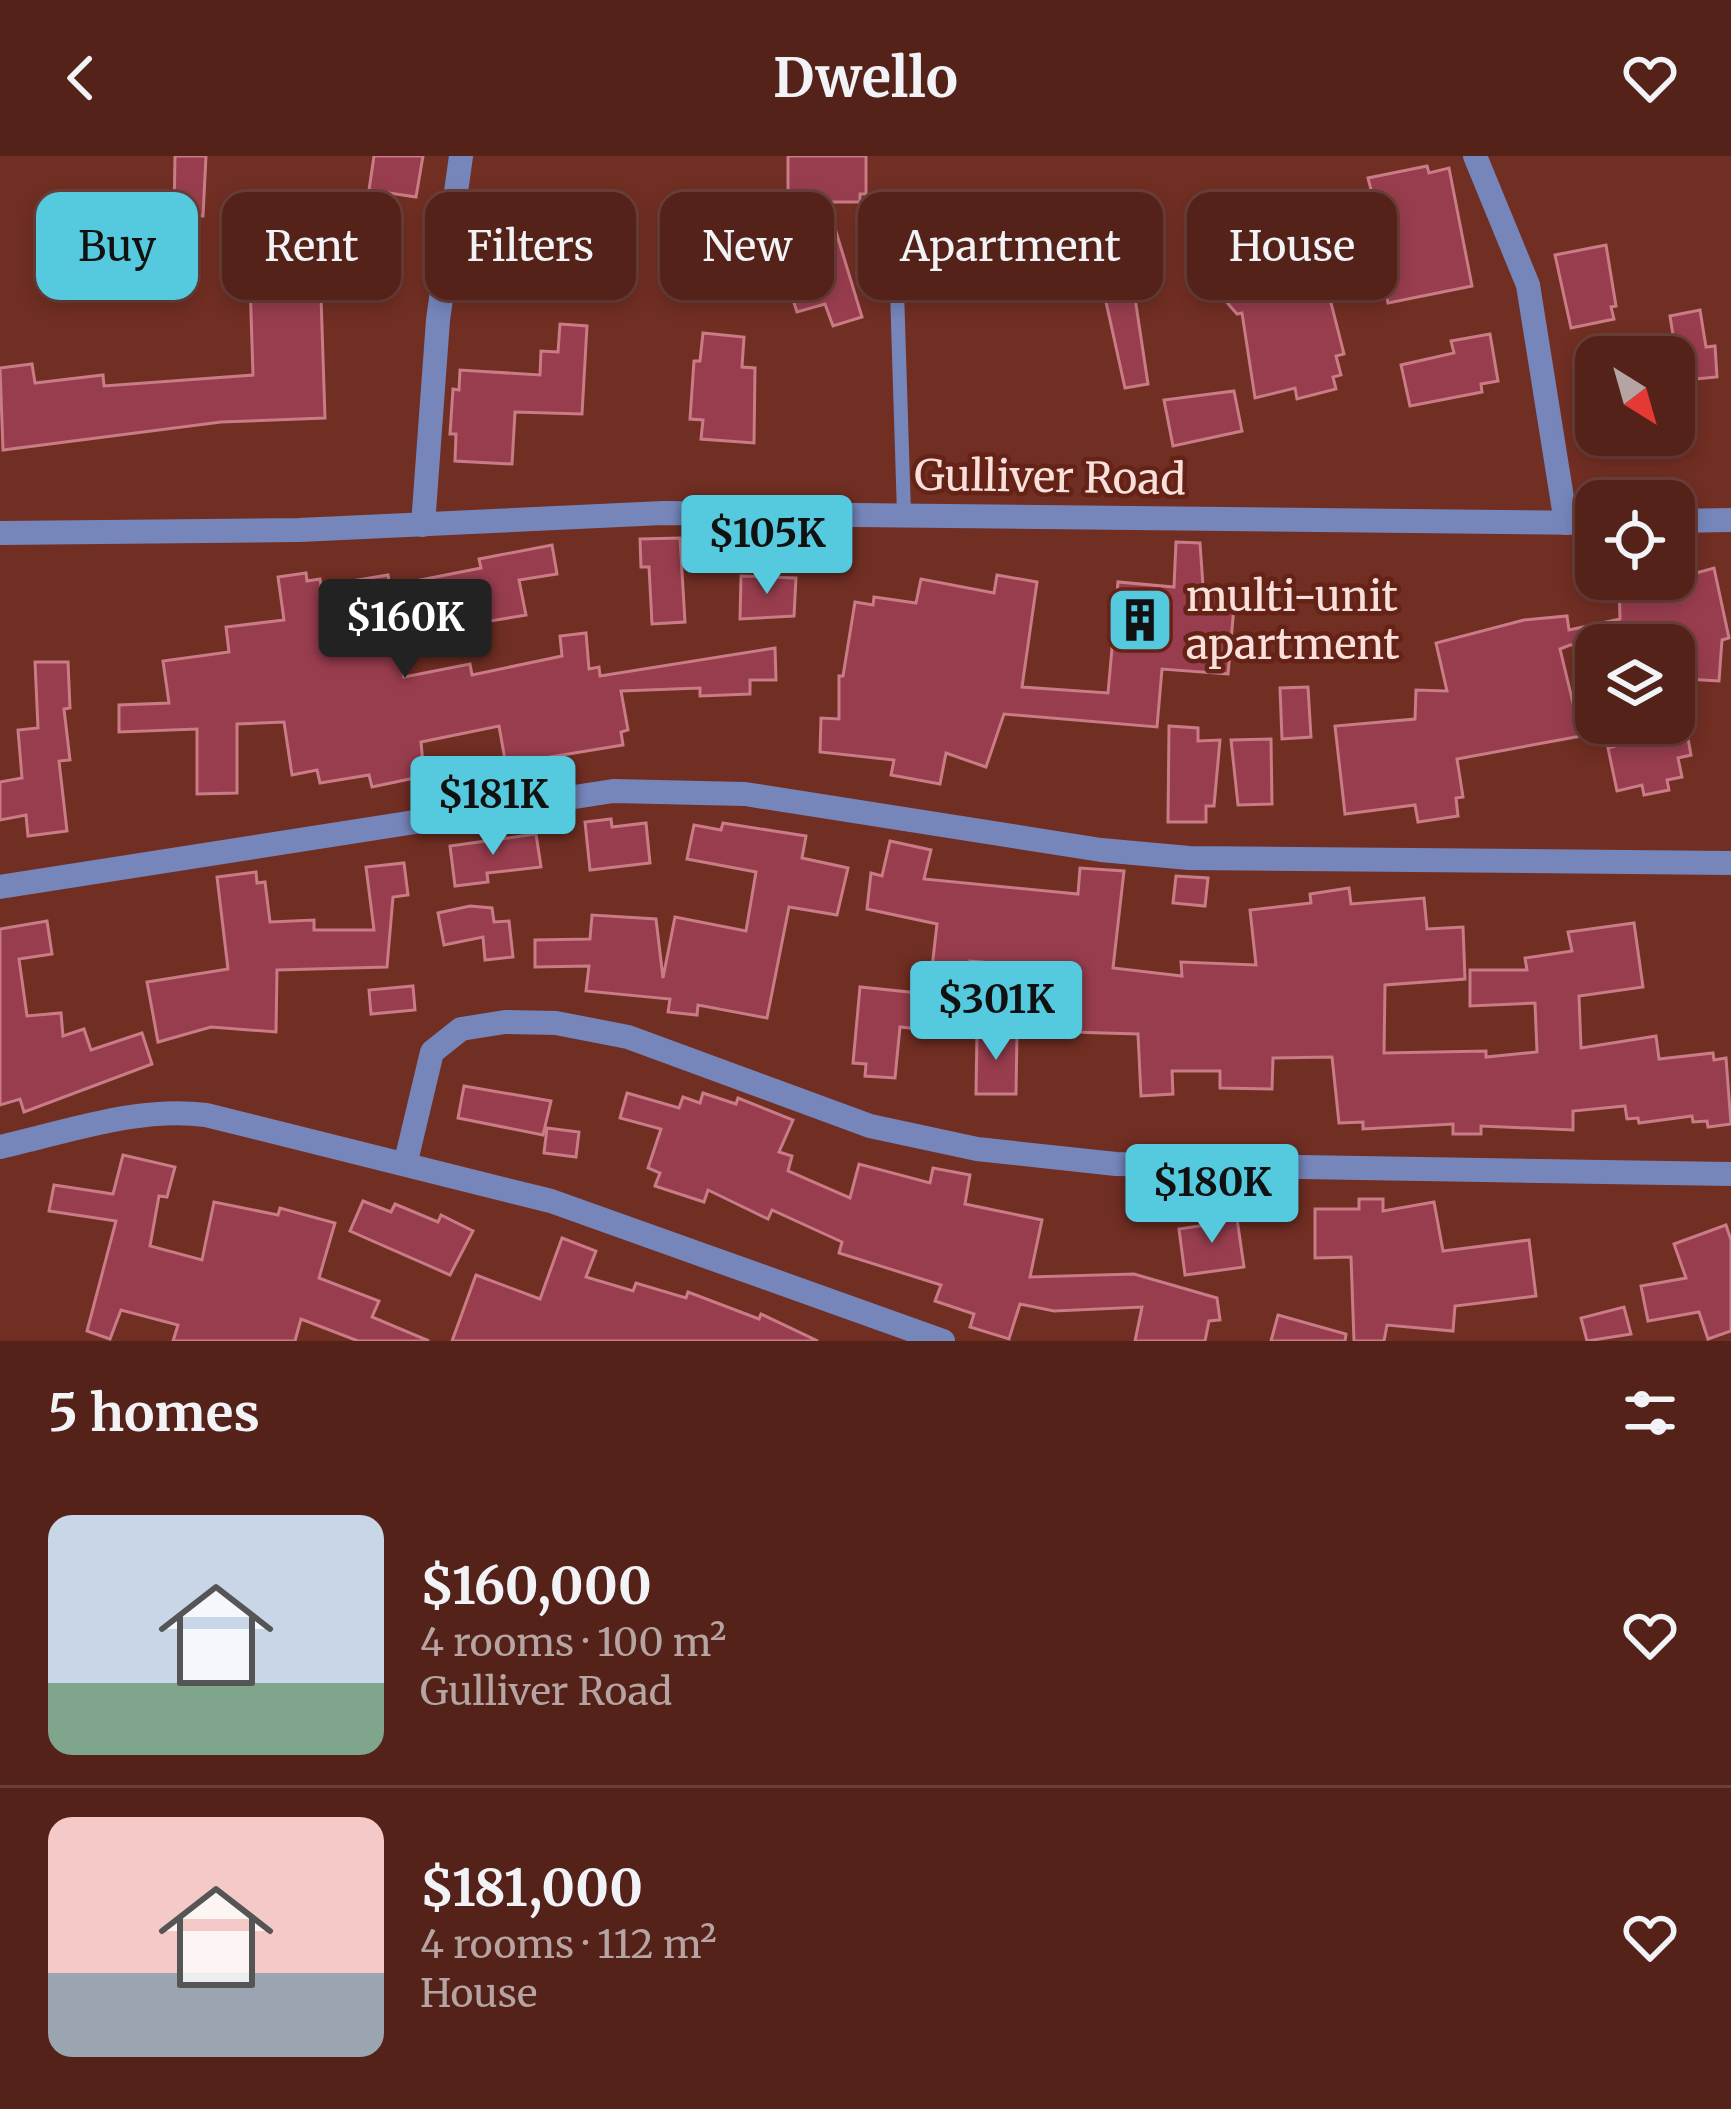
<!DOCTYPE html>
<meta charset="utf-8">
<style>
:root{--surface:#55221a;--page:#5b2a23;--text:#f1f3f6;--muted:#b6a4a2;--line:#6b3f39;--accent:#55cadf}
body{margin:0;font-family:Merriweather,serif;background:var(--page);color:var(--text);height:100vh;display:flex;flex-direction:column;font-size:45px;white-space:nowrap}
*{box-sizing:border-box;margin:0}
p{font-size:39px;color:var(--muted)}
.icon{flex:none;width:66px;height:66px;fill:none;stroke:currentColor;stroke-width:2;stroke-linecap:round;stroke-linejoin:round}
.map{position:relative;height:1185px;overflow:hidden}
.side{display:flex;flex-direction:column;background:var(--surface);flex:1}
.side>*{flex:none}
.banner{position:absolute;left:36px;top:36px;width:1659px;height:108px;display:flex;gap:24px}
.needle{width:78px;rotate:143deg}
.controls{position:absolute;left:1575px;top:180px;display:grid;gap:24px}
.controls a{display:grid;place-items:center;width:120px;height:120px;border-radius:24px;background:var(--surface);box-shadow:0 6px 18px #0003,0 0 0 3px var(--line);font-size:60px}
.price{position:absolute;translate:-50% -102px;padding:0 27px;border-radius:12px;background:var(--accent);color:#111;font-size:39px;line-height:78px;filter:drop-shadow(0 3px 6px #0008)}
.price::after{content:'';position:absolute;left:50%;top:72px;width:36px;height:27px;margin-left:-18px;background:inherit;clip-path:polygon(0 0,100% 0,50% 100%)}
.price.active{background:#222;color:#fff}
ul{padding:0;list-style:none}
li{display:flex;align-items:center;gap:36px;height:300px;padding:0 48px}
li+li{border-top:3px solid var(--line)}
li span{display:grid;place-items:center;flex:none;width:336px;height:240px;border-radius:24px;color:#555}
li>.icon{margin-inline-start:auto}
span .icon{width:144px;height:144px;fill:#fffc;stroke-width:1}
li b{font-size:51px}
h2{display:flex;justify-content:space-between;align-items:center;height:144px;padding:0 48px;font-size:51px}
.tag{padding:0 42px;border-radius:24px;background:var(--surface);box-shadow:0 6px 18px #0003,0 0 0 3px var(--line);font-size:42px;line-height:108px}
.tag.active{background:var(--accent);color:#111}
header{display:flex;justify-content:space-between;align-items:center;height:156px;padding:0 48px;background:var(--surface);font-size:54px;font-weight:700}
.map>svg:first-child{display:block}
</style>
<header><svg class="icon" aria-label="back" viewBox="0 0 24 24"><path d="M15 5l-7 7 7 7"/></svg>Dwello<svg class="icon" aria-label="heart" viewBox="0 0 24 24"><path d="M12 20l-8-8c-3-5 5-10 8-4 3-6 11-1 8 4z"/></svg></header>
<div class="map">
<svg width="1731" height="1185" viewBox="0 0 1731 1185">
<rect width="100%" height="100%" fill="#712e23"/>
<g fill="#983d4e" stroke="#c97b86" stroke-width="3">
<polygon points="175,0 206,0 203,60 174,59"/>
<polygon points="374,0 423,0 416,41 369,34"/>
<polygon points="788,0 866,0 866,38 860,38 860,46 827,46 862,161 833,170 825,148 797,156 779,101 788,98 786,92 799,88 795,38 788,39"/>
<polygon points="1427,10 1429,17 1449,12 1472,130 1388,147 1368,56 1376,53 1368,22"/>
<polygon points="1127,89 1148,228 1125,232 1095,96"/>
<polygon points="1606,89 1616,150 1611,151 1614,163 1571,172 1555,99"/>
<polygon points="1329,91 1339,132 1328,135 1344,198 1336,200 1341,219 1333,221 1336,233 1297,243 1295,232 1255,242 1242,157 1237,158 1223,142 1220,106 1256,97 1259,109"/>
<polygon points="275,125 275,143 321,141 325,262 221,266 3,294 0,212 32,208 35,227 103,219 104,230 253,219 250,126"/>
<polygon points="1700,154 1706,191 1715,190 1717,221 1684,224 1681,191 1675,192 1670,160"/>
<polygon points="560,168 587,170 582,258 515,256 512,308 455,305 456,278 450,278 453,233 459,234 460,214 540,219 541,195 558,196"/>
<polygon points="703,177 744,181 742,211 755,212 754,287 701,283 703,264 690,263 694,205 700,205"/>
<polygon points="1490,178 1498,225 1481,228 1482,236 1410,250 1401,209 1454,197 1451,185"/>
<polygon points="1234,235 1242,275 1173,290 1164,244"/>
<polygon points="680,382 685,466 652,468 649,411 641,411 640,383"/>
<polygon points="1176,386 1200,387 1203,430 1216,432 1216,438 1235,440 1228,518 1162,513 1157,571 1004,558 986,611 946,597 940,628 891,619 894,604 820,596 821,562 839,563 839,520 843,520 855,446 873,449 874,441 916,447 921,423 994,437 997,419 1037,426 1022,531 1108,537 1118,426 1174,431"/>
<polygon points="552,389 557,418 519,424 526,459 490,465 489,456 397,475 404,521 470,508 472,519 562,500 560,480 586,477 589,513 599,511 600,520 775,492 776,524 750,524 750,538 700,540 700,532 621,535 628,574 621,576 623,589 544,602 545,608 507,615 499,570 421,586 424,620 372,631 369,619 320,627 317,614 292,619 284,566 237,568 237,637 197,638 197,573 119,576 119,549 169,547 163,505 229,496 226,471 284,464 278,421 306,417 307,425 320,423 321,430 388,419 390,430 481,412 479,403"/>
<polygon points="1714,412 1729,482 1722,484 1719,525 1687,523 1691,489 1650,489 1649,483 1622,489 1570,489 1560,493 1581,580 1457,603 1463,641 1456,642 1458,660 1418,666 1415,649 1345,658 1335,570 1415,563 1416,534 1447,535 1436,487 1524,464 1567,460 1569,474 1620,463 1619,423 1674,423"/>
<polygon points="741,420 796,422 794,460 740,463"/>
<polygon points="35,506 68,506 70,552 64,553 70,604 59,605 67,675 28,680 26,659 0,664 0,626 22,622 18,574 38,572"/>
<polygon points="1308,531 1311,581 1282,583 1280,532"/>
<polygon points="1169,570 1198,572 1198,585 1220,584 1214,650 1206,650 1206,666 1168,666"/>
<polygon points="1686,571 1691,599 1678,602 1682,621 1667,624 1669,634 1644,639 1642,629 1617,635 1608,592"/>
<polygon points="1271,583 1272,648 1238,649 1231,584"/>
<polygon points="611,663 612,671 646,667 650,707 590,714 585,666"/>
<polygon points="723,667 806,680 802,702 848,712 837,759 789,751 767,862 698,849 697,859 668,856 670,843 586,835 589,810 535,811 535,784 590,783 592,759 656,763 663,822 675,761 746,775 756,716 687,703 694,669 721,674"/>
<polygon points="536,678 541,711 487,717 488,726 455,730 450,690"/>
<polygon points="890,685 931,694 924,723 1078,738 1080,712 1124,715 1113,812 1182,820 1181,806 1256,809 1250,754 1311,747 1310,738 1349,732 1351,748 1424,742 1427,773 1463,771 1465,823 1385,829 1384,897 1486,895 1486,901 1537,896 1535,847 1470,850 1470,814 1527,814 1525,802 1572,795 1568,776 1634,767 1643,831 1579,840 1581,892 1656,880 1659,903 1713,897 1714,904 1726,902 1731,968 1708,971 1707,965 1693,966 1692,960 1639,967 1638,962 1627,963 1625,950 1573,955 1573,974 1481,970 1481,978 1453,978 1453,968 1363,973 1363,966 1339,967 1332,901 1273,902 1272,933 1220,932 1220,915 1172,915 1173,938 1141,940 1138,878 1071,876 1073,820 1055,819 1056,812 970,805 964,878 900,871 895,922 865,920 866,908 853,907 860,831 929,838 937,768 867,753 871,717 882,720"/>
<polygon points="404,707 408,739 393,741 387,811 277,814 276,876 211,871 158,886 147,826 228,813 217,721 256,716 257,727 265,726 270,766 314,764 314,774 374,774 366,711"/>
<polygon points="1176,720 1208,722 1205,750 1173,747"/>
<polygon points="470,750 492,752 494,766 509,765 513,801 485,804 483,781 444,789 438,757"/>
<polygon points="47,765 52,798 19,803 27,860 61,857 63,880 84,873 91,894 142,877 152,908 24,956 20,943 0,949 0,773"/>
<polygon points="413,830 415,854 371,858 369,834"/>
<polygon points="977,876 1017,877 1016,938 976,938"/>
<polygon points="464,930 551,945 543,979 458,962"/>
<polygon points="627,937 679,952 683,941 700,947 703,937 736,948 738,942 793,964 779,996 792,1000 788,1015 850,1042 859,1008 930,1027 933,1012 970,1019 965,1048 1042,1064 1030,1121 1134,1118 1217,1142 1220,1164 1209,1165 1205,1185 1135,1185 1142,1151 1054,1155 1020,1148 1009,1183 970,1171 974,1158 935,1145 941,1129 839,1097 842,1086 772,1054 768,1063 708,1034 704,1046 655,1030 660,1017 648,1012 661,973 620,962"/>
<polygon points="547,972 579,976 576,1001 544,997"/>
<polygon points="123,999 175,1011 167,1041 159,1040 150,1090 202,1104 214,1046 278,1059 280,1052 335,1067 319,1122 379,1145 372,1161 429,1185 358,1185 301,1163 295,1185 173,1185 178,1169 121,1154 110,1183 87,1175 116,1065 49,1055 54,1029 113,1038"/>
<polygon points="1359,1043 1383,1043 1383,1055 1434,1046 1443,1095 1529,1084 1536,1140 1455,1150 1453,1175 1387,1169 1384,1185 1354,1185 1351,1101 1315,1102 1315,1053 1359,1053"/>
<polygon points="363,1045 391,1056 395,1048 438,1066 441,1059 473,1075 450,1119 350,1075"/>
<polygon points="1236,1056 1244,1111 1185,1119 1179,1073 1213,1068 1212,1060"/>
<polygon points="1726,1069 1731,1084 1731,1175 1708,1183 1699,1156 1648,1165 1641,1130 1686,1122 1674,1088"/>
<polygon points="562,1082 596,1095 586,1121 633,1135 636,1127 686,1142 688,1136 759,1163 761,1158 818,1185 452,1185 476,1119 540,1143"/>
<polygon points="1624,1151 1631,1178 1587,1185 1581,1162"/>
<polygon points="1278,1159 1346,1178 1345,1185 1271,1185"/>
</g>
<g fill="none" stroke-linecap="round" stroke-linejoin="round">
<polyline stroke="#7686bb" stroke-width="14" points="896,103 904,358"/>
<g stroke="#7686bb" stroke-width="24">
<polyline points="1475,0 1528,129 1566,367"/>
<polyline points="1674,365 1731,364"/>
<polyline points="423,369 438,164 461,0"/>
<polyline points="0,377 299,374 663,357 1596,367"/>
<polyline points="0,731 613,635 745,638 1101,694 1189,702 1731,707"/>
<path d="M0,991C67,976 138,950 206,959L551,1045L943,1185"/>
<polyline points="406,1005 432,896 461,873 505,866 556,867 628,881 870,970 977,993 1116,1008 1731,1018"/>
</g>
</g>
<defs>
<symbol id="building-square" viewBox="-11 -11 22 22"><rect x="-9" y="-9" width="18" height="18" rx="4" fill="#55cadf" stroke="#652318"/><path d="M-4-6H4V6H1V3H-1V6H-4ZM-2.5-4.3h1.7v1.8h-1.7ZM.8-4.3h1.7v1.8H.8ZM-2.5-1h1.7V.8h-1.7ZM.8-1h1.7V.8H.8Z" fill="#111"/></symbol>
</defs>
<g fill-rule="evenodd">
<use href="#building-square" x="1102" y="426" width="76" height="76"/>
</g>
<g text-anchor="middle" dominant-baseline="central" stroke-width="9" stroke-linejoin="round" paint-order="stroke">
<g font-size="42" fill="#fae0db" stroke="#652318">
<text transform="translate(1050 321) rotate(1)">Gulliver Road</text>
</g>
<g font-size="42" fill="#fae0db" stroke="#652318" text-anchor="start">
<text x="1186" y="440">multi-unit<tspan x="1186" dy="48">apartment</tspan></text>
</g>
</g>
</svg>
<div class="controls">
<a><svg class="needle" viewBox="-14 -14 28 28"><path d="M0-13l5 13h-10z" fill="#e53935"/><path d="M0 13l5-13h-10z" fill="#b6a4a2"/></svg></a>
<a><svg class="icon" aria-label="locate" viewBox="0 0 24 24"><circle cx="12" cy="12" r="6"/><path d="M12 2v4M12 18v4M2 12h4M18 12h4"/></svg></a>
<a><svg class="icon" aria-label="layers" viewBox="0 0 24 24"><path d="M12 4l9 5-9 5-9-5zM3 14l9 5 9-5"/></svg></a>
</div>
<b class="price" style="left:767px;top:441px">$105K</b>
<b class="price active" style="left:405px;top:525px">$160K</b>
<b class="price" style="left:493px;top:702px">$181K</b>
<b class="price" style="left:996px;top:907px">$301K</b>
<b class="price" style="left:1212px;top:1090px">$180K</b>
<div class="banner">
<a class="tag active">Buy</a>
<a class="tag">Rent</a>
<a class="tag">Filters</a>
<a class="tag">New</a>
<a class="tag">Apartment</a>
<a class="tag">House</a>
</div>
</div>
<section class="side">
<h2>5 homes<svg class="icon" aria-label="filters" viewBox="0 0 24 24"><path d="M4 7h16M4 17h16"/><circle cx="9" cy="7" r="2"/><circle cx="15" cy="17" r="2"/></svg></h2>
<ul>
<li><span style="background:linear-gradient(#c9d6e8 70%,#7fa58c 0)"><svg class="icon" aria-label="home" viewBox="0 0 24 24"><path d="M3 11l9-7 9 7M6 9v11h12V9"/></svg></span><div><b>$160,000</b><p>4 rooms · 100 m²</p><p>Gulliver Road</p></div><svg class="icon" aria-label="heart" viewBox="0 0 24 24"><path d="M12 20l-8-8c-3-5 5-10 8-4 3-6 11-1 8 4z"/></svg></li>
<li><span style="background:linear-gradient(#f6c9c9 65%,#9aa5b1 0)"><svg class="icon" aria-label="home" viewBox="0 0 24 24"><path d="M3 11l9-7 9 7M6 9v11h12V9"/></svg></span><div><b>$181,000</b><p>4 rooms · 112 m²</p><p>House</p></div><svg class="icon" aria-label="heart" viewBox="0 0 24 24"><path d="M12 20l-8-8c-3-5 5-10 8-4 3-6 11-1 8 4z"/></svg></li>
</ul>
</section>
